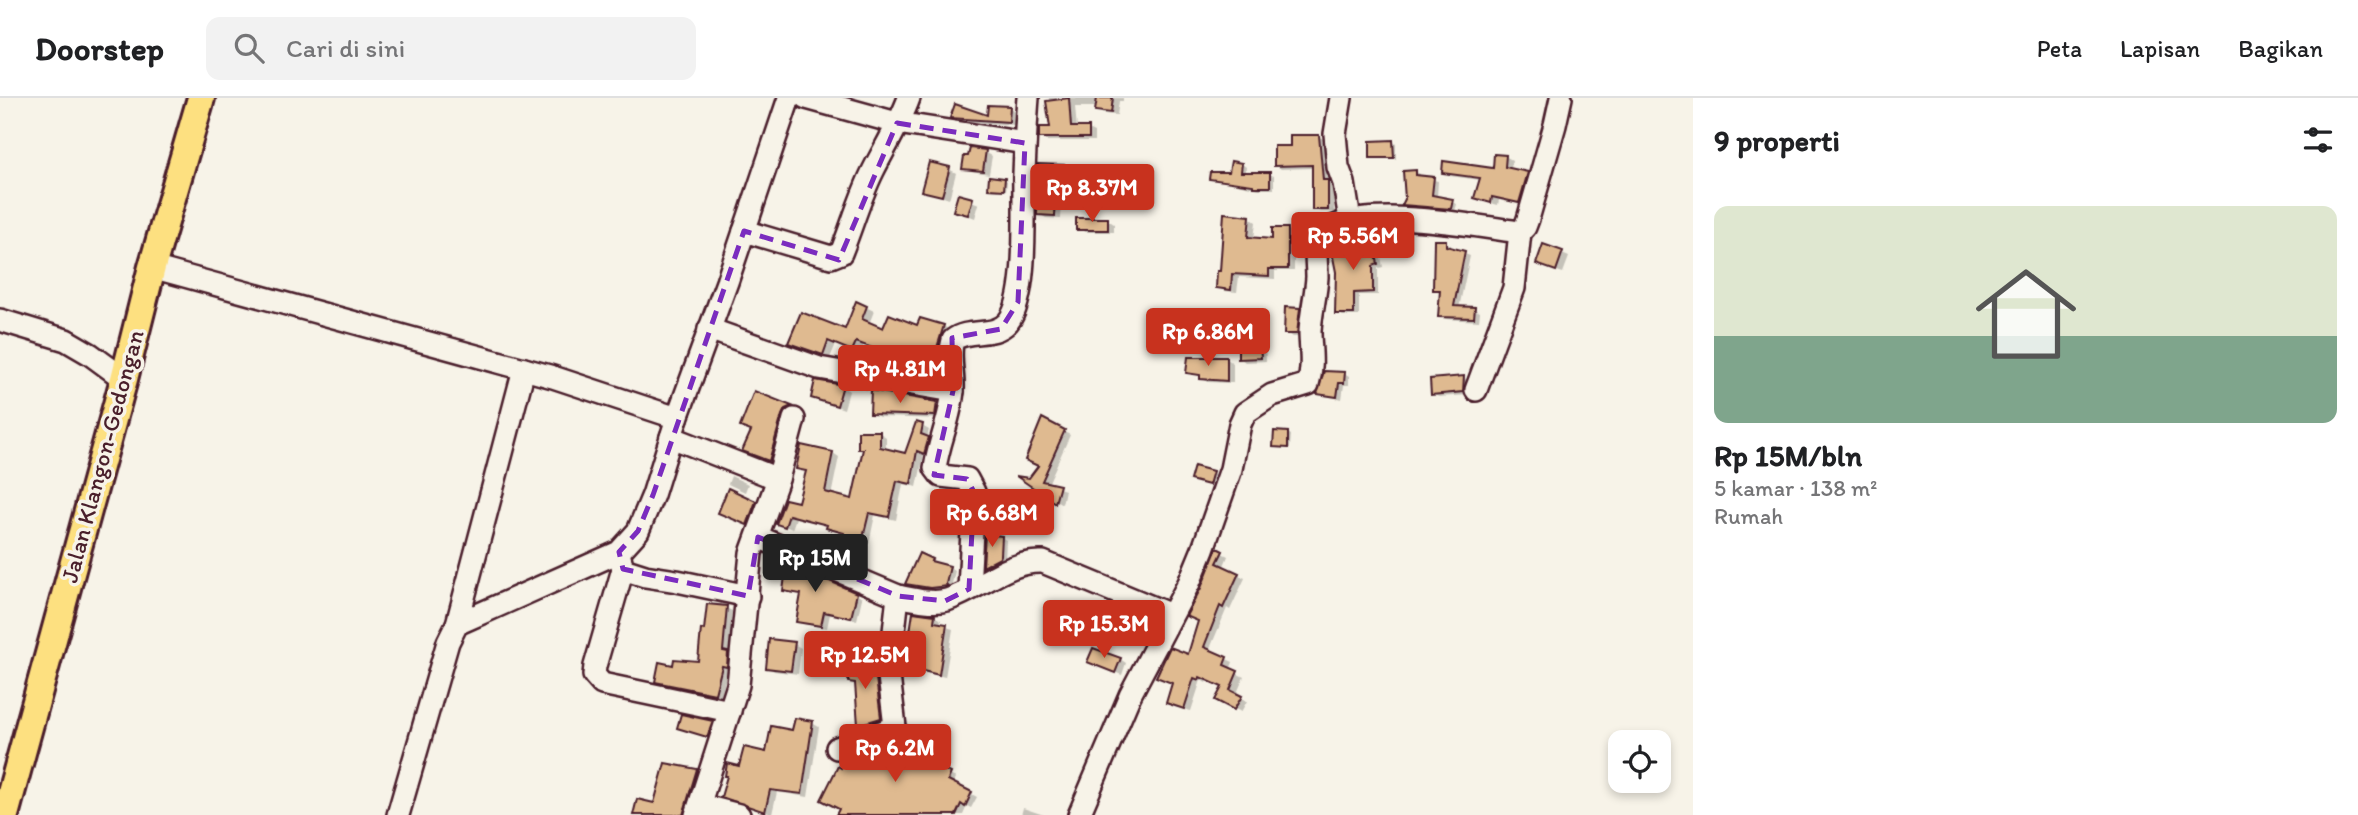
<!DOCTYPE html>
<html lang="id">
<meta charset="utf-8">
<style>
:root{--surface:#fff;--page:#f2f2f2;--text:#202124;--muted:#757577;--line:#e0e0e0;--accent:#c8321e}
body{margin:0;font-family:Itim,sans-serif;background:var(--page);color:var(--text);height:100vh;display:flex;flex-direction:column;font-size:26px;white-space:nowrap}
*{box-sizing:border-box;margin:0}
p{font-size:23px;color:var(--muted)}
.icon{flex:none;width:38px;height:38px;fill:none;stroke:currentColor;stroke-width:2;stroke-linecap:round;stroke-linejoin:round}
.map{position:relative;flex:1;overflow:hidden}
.side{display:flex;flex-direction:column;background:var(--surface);width:665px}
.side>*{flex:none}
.fabs{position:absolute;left:1608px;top:632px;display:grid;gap:14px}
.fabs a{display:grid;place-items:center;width:63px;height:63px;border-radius:14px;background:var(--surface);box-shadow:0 4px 10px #0003;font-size:35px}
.price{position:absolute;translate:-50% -60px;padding:0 16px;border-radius:7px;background:var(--accent);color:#fff;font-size:23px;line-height:46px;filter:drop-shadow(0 2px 4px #0008)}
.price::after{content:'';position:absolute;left:50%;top:42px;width:21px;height:16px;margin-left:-10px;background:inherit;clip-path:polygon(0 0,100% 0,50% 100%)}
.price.on{background:#222;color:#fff}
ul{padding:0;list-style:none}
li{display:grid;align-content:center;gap:14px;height:371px;padding:0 21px}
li+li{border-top:2px solid var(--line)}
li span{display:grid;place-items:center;height:217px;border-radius:14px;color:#555}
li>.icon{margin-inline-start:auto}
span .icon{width:126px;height:126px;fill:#fffc;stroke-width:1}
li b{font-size:30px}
h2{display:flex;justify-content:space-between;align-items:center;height:84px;padding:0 21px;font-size:30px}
header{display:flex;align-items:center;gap:42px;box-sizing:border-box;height:98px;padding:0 35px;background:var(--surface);border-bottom:2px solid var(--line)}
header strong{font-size:33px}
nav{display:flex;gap:38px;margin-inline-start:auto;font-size:24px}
.search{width:490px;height:63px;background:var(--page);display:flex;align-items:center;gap:18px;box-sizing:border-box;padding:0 24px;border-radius:14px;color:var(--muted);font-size:26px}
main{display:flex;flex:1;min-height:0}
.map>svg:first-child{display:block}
</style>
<header>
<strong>Doorstep</strong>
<div class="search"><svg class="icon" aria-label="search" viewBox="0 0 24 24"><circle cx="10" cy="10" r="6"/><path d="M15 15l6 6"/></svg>Cari di sini</div>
<nav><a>Peta</a><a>Lapisan</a><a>Bagikan</a></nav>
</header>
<main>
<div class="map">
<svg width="1693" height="717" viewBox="0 0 1693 717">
<rect width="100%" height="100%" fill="#f7f3e8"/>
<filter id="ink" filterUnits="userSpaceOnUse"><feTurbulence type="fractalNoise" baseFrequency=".0143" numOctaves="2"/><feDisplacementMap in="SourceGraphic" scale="14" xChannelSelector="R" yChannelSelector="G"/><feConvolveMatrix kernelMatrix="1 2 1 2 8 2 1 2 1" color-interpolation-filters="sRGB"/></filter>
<g filter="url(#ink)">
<g fill="#0003">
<polygon points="1049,0 1123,0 1123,3 1119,3 1117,17 1103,16 1097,12 1097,9 1075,9 1077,31 1088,31 1094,34 1094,43 1047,43 1040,40 1051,31"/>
<polygon points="1010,10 1016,14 1016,27 959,23 953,19 989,19"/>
<polygon points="1319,39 1325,42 1329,84 1334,87 1334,114 1320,114 1314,111 1314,70 1281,71 1275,67 1292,49"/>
<polygon points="1393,44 1396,46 1396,61 1372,59"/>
<polygon points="985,54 992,58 989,76 971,73 964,70"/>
<polygon points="1505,58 1512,62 1511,72 1534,79 1526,107 1499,102 1498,107 1483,103 1476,99 1481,82 1450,78 1443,74 1495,72"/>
<polygon points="1242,66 1246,69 1245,76 1269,76 1274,78 1274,91 1259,91 1211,80 1231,76"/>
<polygon points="1039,68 1064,69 1071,73 1070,84 1063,83 1061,121 1046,120 1039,116"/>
<polygon points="949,71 956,75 949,101 923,92"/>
<polygon points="1416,74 1420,76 1420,79 1438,83 1437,99 1457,106 1455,113 1409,109 1405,106"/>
<polygon points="1004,81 1007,83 1006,93 990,90"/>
<polygon points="959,98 979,106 975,120 955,112"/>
<polygon points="1250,120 1256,124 1254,141 1274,143 1287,131 1294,135 1294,173 1275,173 1275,181 1239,179 1237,194 1224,193 1218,189 1221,175"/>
<polygon points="1108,122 1114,126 1114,134 1085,134 1078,131"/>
<polygon points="1372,141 1378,144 1383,169 1378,170 1378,197 1359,197 1359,218 1343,218 1337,215"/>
<polygon points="1445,144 1451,147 1451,151 1470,158 1459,210 1474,211 1480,214 1479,223 1446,221 1440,218 1441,195 1434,191"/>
<polygon points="1544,148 1569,159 1563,175 1545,169"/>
<polygon points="857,205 874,213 869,226 884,232 943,228 950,232 940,270 945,273 946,280 882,269 875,265 880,252 864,246 860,255 836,246 830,260 790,244 846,233"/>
<polygon points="1299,211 1306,215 1303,239 1292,239 1286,235"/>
<polygon points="1257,218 1263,221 1266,263 1245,264 1240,260"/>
<polygon points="1227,261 1233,265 1233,285 1207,284 1202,279 1188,274"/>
<polygon points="1344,275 1349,278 1349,287 1344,287 1342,301 1319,295"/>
<polygon points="1464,280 1470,284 1469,297 1439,299 1432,296"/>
<polygon points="816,284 843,289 849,293 844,311 813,300"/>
<polygon points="755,295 797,312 776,366 751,356 753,334 749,332"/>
<polygon points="937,305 943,309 941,321 879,319 872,315"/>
<polygon points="1043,323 1070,337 1048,386 1065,392 1062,406 1023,381 1030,382 1040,368"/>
<polygon points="922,328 929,332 927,340 935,345 931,358 924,356 917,389 903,386 896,422 875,417 869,446 853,443 846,439 846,436 835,433 829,428 796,420 792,431 778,425 799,407 807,374 798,370 802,349 833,355 839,359 831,398 853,404 865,352 860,350 880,335 886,339 886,352 906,357"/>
<polygon points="1288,335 1291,337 1290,350 1275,348"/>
<polygon points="1212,375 1219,379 1216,389 1193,381"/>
<polygon points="731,378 748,386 745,394 728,386"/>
<polygon points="755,405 762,408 754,429 727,418"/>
<polygon points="1016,405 1045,420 1040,430 1017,419"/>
<polygon points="987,438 1001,439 1006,442 1005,463 990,471 985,468"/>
<polygon points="1218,453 1228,458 1223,470 1245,480 1230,512 1227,510 1209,553 1233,564 1230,572 1244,579 1236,597 1247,603 1241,614 1217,601 1224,589 1207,582 1206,585 1201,582 1191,613 1174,608"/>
<polygon points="920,457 955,473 951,490 942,493 913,489 907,485"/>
<polygon points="770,474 803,474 856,496 862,500 857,522 830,516 827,530 804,526 798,523 803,497 785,492 787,479"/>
<polygon points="726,510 732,513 729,557 734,559 732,571 728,570 721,599 663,586 657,583 674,569 700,565 706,533"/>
<polygon points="1121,512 1137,519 1135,523 1151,531 1147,537 1115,522"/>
<polygon points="934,518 941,522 940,527 953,531 945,579 919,573 913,570 917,550 910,546"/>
<polygon points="794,546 801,550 798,576 774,573 768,569"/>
<polygon points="1120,561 1126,565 1122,577 1096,567"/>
<polygon points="877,568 883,571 887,624 866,630 860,626 857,588 850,583"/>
<polygon points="712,624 718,628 714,642 679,629"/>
<polygon points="812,625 819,629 808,699 777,694 772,716 730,702 729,678 767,656 794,634"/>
<polygon points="908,635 913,638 912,648 947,657 945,675 956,680 953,686 977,699 971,710 967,708 963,717 838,717 841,710 842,672 896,657"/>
<polygon points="697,672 703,676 697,694 668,686"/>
<polygon points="1023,710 1044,717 1021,717"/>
</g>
<g fill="#dfba90" stroke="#4a1f2b" stroke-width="2">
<polygon points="1069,0 1071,29 1089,29 1089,40 1039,40 1039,29 1050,29 1046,3"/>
<polygon points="1097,0 1113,0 1111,15 1095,13"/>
<polygon points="955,6 987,17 988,7 1010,8 1009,24 950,20"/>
<polygon points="1290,37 1319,37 1323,82 1328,82 1328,112 1312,112 1312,67 1274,68 1274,48 1290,48"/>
<polygon points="1393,42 1394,60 1370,60 1370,43"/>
<polygon points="970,50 986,52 983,73 962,71 964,58 968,58"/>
<polygon points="1494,56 1506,57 1505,69 1528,74 1519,105 1492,99 1491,105 1474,100 1480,80 1442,75 1443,63 1493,70"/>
<polygon points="1231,63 1242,65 1241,74 1270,74 1270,89 1253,89 1253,87 1209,81 1210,74 1229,74"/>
<polygon points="929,64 950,69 942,98 921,93"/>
<polygon points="1038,66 1065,67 1064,81 1057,81 1055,118 1037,117"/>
<polygon points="1416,72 1416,77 1434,79 1432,97 1453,101 1451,111 1402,107 1405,101 1403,73"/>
<polygon points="989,78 1005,80 1004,92 988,91"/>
<polygon points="958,96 973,100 968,117 953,113"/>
<polygon points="1224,115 1250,118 1248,139 1272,141 1272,130 1288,130 1288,171 1269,171 1269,178 1232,176 1231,192 1216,190 1217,173 1220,173"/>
<rect x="1076" y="120" width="32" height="12"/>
<polygon points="1372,139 1378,166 1373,168 1373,194 1354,195 1354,216 1335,216 1336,174 1331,149"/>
<polygon points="1434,142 1446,142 1446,148 1465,153 1454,208 1475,209 1474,220 1438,219 1440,192 1433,192"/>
<polygon points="1543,146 1563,153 1556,173 1536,166"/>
<polygon points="856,203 867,208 862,221 883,230 889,216 917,227 920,220 944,227 932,266 938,267 939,277 873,266 878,252 856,244 852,253 828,243 823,257 788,245 801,214 845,231"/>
<polygon points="1285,209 1300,210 1297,236 1284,236"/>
<polygon points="1238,216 1258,216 1261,260 1238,261"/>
<polygon points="1188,259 1227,259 1227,283 1200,281 1200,277 1186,275"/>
<polygon points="1324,273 1345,274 1344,285 1339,285 1337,299 1317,296"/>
<polygon points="1464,278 1463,294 1431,297 1430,281"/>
<polygon points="815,282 843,287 837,308 811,300"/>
<polygon points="871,292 937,304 935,318 870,316"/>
<polygon points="754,293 792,308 785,311 782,317 769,363 742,353 751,333 740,329"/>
<polygon points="1042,320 1065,332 1042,383 1060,387 1055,405 1016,378 1029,380 1038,368 1025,362"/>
<polygon points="916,324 923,326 921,336 929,339 924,356 917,353 911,386 897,383 889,419 869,415 862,444 844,440 844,435 826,430 827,427 789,417 785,429 776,426 785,401 798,404 806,373 796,371 801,347 833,354 825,394 852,401 863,351 858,351 858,333 880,333 880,349 905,355"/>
<polygon points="1274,333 1288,334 1288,350 1273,349"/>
<polygon points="1194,368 1213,373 1209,387 1190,382"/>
<polygon points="728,390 756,403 747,427 718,415"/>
<polygon points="1015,403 1039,415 1033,428 1008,416"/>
<polygon points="985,436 1002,438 1001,457 1000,460 983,469"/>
<polygon points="1217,450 1223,453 1217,465 1239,475 1223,510 1220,508 1204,549 1227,559 1224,567 1238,573 1230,592 1242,598 1234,612 1215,602 1222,589 1200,579 1199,582 1194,580 1184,611 1166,605 1172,585 1156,579 1170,549 1188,556 1198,523 1186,518 1201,490"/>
<polygon points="919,455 932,461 931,463 950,468 946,486 948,488 930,490 905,486"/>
<polygon points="771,459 803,472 803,477 818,478 857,495 851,520 824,514 821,528 796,524 801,496 783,493 785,478 769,475"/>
<polygon points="707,506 727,508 723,553 728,554 727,569 722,568 715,596 655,584 659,564 673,567 674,561 698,563 701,531 704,532"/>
<polygon points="1120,510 1135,516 1133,520 1149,528 1144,537 1113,523"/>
<polygon points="913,514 935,517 934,524 947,526 939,577 911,570 916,548 908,547"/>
<polygon points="769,541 795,544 791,573 766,570"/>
<polygon points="1093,550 1121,560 1115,575 1087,564"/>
<polygon points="849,564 877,566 876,580 881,620 858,627 855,585 848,584"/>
<polygon points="681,616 713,623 707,639 677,630"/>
<polygon points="795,620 813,623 802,696 770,692 765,714 721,699 727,678 725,678 727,665 739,668 744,649 766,654 771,628 792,632"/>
<polygon points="907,633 907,645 942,652 940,670 951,675 948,682 972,694 965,709 961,706 956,717 836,717 839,711 821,702 838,668 841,670 845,661 864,654 868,656 870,652 881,648 895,655 896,643 904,639"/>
<polygon points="665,665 697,671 683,717 633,717 637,701 654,705"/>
</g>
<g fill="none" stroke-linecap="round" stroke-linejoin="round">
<defs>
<g id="minor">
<polyline points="806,0 897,25 1025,45"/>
<polyline points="1341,0 1335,36 1338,69 1344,85 1350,122"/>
<path d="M744,133L831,159L841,155C852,128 860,99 873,73C885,49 900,25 909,0"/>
<polyline points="152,169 553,279 677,320"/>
<polyline points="0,222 66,242 90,256 124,281"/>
<polyline points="709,231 819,270 953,293"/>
<polyline points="1476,292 1514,190 1520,134"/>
<polyline points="671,339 778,381"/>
<path d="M758,439L898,498C913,501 932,506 947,502C980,491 1008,462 1043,464L1171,517"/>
<polyline points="620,459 623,471 645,478 677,483 748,498"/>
<polyline points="623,471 595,568 594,577 602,586 730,613"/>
<path d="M969,491L974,394L967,381L941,378L935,370C939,343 951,319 953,292C954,276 948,258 953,242C969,229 993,241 1008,224C1029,199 1023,110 1024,76C1025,50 1026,25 1028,0"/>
<polyline points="457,526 524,271"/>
<polyline points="837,650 895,629 889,578 898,498"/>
<polyline points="700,707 739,717"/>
<polyline points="398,717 448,544 457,526 619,454 638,433 653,397 677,320 727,184 789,0"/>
<polyline points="696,717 738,587 751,455 778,381 794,321"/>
<path d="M1079,717L1130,597L1189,485L1203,451L1231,371L1240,326L1245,315L1272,297L1308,286C1314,267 1310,251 1310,233C1311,215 1316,197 1317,179C1317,169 1315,157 1317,147C1327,98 1484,130 1520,134L1525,129L1528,121L1555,27L1561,0"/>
</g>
<polyline id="major" points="5,717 124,281 152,169 201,0"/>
</defs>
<use href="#minor" stroke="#4a1f2b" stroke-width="26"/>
<use href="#major" stroke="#4a1f2b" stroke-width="32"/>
<use href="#minor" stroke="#f7f3e8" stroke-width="21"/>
<use href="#major" stroke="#fde080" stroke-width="26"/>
</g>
</g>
<path fill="none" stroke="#7b2cbf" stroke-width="5" stroke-dasharray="14 9" stroke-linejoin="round" d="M897,25L1025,45L1018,204L1001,231L952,240L953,293L934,377L967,381L974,394L969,491L945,503L898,498L758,439L748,498L623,471L619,454L638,433L653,397L744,133L839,162Z"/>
<g text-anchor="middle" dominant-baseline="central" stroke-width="7" stroke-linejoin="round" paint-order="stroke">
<g font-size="24" fill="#4a1f2b" stroke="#f7f3e8">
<text transform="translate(102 358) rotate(-75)">Jalan Klangon-Gedongan</text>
</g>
</g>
</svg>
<div class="fabs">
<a><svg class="icon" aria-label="locate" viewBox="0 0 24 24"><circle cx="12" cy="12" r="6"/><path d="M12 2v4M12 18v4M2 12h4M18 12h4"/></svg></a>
</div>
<b class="price" style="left:1092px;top:126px">Rp 8.37M</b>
<b class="price" style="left:1353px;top:174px">Rp 5.56M</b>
<b class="price" style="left:1208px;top:270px">Rp 6.86M</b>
<b class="price" style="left:900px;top:307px">Rp 4.81M</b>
<b class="price" style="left:992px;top:451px">Rp 6.68M</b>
<b class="price on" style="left:815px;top:496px">Rp 15M</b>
<b class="price" style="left:1104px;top:562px">Rp 15.3M</b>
<b class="price" style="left:865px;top:593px">Rp 12.5M</b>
<b class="price" style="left:895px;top:686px">Rp 6.2M</b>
</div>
<section class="side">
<h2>9 properti<svg class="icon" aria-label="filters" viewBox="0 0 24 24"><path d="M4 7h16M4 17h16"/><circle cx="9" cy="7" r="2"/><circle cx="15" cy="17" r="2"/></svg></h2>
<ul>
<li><span style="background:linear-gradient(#dfe7d0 60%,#7fa58c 0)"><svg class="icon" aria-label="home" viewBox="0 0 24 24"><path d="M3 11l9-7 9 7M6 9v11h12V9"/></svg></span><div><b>Rp 15M/bln</b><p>5 kamar · 138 m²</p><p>Rumah</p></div></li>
</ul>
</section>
</main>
